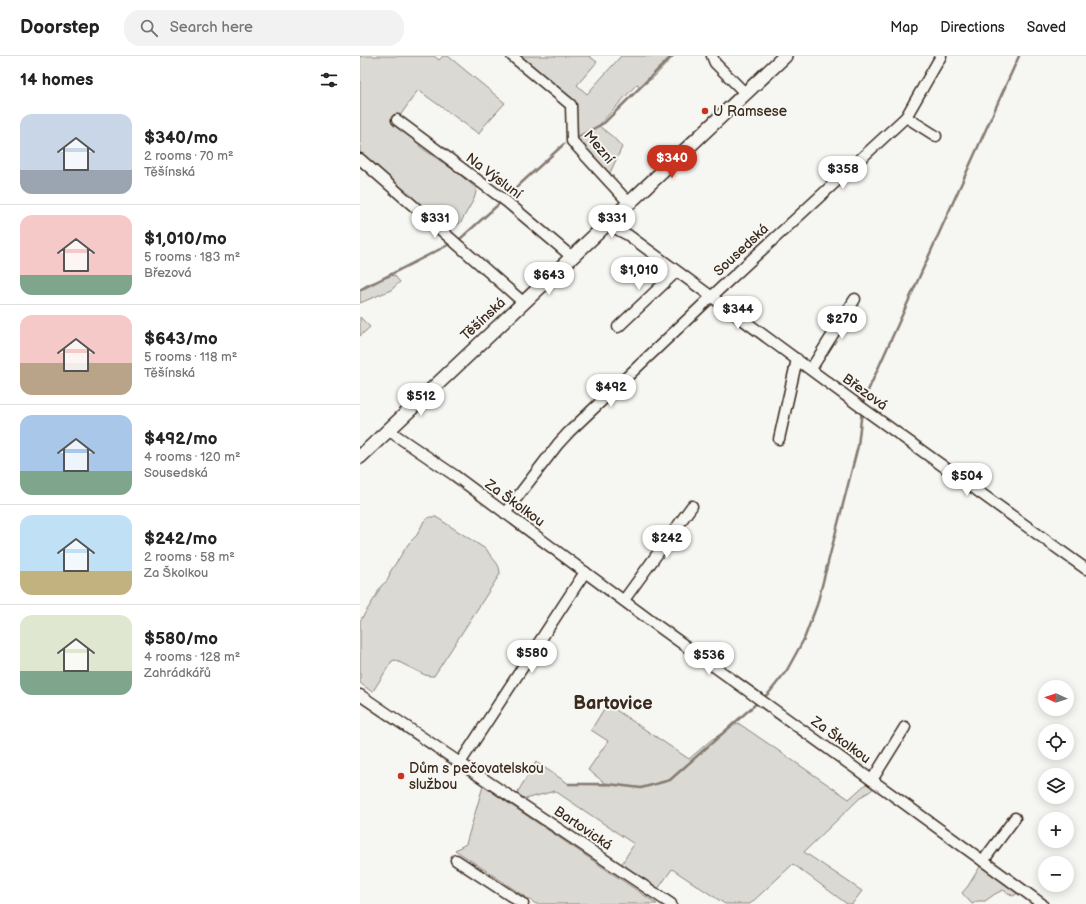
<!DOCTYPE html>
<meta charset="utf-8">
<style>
:root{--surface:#fff;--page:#f2f2f2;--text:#222;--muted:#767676;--line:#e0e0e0;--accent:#c8321e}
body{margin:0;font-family:"Balsamiq Sans",sans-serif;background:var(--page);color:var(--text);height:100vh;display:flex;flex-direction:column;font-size:15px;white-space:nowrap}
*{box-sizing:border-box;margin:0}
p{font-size:13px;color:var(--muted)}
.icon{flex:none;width:22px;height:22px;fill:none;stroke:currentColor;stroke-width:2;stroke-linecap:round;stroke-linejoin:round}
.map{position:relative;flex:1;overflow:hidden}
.drawer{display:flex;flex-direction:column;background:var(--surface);width:360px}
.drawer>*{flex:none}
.needle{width:26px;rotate:273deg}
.buttons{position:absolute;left:678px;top:624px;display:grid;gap:8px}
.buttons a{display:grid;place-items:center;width:36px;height:36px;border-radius:50%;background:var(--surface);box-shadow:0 2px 10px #0003;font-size:20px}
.price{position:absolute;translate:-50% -34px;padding:0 9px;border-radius:14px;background:#fff;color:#222;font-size:13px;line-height:26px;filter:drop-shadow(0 1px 2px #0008)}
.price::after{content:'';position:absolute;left:50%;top:24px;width:12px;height:9px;margin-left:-6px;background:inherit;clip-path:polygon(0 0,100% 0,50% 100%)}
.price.on{background:var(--accent);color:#fff}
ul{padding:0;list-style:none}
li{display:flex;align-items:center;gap:12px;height:100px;padding:0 20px}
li+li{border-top:1px solid var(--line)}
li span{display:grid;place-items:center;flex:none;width:112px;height:80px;border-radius:12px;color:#555}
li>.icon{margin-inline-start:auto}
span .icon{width:48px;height:48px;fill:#fffc;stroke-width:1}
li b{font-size:17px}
h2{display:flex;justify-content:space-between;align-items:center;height:48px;padding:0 20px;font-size:17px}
header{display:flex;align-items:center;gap:24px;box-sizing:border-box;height:56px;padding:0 20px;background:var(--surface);border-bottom:1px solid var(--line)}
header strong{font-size:19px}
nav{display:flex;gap:22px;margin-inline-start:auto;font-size:14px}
.search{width:280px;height:36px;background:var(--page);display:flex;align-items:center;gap:10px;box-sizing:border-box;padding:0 14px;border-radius:16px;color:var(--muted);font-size:15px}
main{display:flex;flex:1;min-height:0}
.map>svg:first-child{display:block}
</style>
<header>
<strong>Doorstep</strong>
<div class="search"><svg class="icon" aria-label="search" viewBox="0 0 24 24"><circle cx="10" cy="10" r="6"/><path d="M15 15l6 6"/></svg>Search here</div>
<nav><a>Map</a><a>Directions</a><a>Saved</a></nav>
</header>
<main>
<section class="drawer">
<h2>14 homes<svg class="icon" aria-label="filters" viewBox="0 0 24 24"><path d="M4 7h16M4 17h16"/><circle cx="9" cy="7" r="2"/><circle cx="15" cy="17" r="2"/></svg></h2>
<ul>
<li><span style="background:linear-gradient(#c9d6e8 70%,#9aa5b1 0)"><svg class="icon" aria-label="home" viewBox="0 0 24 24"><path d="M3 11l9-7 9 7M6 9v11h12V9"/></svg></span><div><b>$340/mo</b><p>2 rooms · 70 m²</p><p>Těšínská</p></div></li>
<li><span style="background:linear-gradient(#f6c9c9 75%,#7fa58c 0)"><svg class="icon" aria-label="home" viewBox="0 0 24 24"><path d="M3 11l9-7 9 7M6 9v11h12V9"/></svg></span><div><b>$1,010/mo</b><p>5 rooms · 183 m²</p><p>Březová</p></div></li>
<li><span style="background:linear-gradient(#f6c9c9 60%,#b9a48a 0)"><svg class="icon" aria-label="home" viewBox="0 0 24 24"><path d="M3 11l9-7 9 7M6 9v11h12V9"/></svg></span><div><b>$643/mo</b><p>5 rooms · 118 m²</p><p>Těšínská</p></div></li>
<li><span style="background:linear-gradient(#a9c7e8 70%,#7fa58c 0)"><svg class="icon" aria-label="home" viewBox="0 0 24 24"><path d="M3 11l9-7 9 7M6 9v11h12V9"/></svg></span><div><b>$492/mo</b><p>4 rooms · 120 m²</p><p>Sousedská</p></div></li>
<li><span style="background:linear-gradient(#bfe0f5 70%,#c2b280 0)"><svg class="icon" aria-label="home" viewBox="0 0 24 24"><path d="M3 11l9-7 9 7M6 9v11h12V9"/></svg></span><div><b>$242/mo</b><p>2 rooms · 58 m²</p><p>Za Školkou</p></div></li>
<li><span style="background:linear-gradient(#dfe7d0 70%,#7fa58c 0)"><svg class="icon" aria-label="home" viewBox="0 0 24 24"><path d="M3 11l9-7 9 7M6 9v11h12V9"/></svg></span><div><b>$580/mo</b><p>4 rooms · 128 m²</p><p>Zahrádkářů</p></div></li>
</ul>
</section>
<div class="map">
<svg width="726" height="848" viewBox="0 0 726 848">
<rect width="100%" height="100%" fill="#f6f6f2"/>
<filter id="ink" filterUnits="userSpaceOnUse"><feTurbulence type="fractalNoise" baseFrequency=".025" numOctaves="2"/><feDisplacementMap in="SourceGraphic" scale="8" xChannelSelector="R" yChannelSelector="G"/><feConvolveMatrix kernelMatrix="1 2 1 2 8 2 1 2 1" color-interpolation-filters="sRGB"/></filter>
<g filter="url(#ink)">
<g fill="#dad9d3" stroke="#8a8278">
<path d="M0,0H74L79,4L83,0H88L145,47L123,71L119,78L58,34L37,64L61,86L59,90L99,118L116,132V136L114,143L101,166L97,169L88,170C57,149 29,122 0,97Z"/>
<polygon points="155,0 229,0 237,6 217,29 227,38 261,0 314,0 294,21 281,31 277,28 240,68 239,70 253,81 262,91 248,121 218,91 213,48"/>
<polygon points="34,219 40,226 31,234 0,247 0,233 8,228"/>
<polygon points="0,261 10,271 0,280"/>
<path d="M70,461H76L127,494C132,504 140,506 140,518L74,620H70L65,619L35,604L32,605L13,635H11L0,627V565L16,540L21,530L27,525L29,521L30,516L49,487L57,479L64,465Z"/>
<polygon points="247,648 329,703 351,684 378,667 489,743 508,726 515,731 509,736 502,740 444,796 502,835 492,848 487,848 433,808 390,848 365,848 312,813 298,833 261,809 274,788 195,735 165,743 157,737 176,706 209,728 248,729 228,714 248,685 231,674"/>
<polygon points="123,730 297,848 176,848 95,794 106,788"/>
<polygon points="621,809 660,836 653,840 643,834 635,838 625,845 618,845 612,848 602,837 608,830"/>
</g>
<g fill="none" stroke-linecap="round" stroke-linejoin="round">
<g stroke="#857a71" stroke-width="2.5">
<polyline points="216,82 244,67 312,0"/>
<polyline points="147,140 204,88"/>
<polyline points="100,183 140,147"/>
<polyline points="0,234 92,187"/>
<polyline points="502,348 659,0"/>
<polyline points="404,641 409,637 427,614 444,583 457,549 498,390 502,354"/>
<polyline points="209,728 248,728 281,732 310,724 398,646"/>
</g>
<defs>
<g id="minor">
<polyline points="152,0 211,49 212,85 269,147"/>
<polyline points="352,0 355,7 385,37"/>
<polyline points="546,61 576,80"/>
<polyline points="37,64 147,146 212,201"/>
<polyline points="0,103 164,247"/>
<polyline points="247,168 268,179 501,351 726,513"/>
<polyline points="258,271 316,216"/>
<polyline points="451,313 495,243"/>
<polyline points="28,374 94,419 295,568 538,743 682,848"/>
<polyline points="419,383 437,303"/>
<polyline points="145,457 198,388 209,376 351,241 546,61 581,0"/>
<polyline points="264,544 332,450"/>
<polyline points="0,639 100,707 311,848"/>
<polyline points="100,707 225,516"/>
<polyline points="512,724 545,671"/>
<polyline points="96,804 163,848"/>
<polyline points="623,805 655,762"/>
</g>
<polyline id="major" points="0,401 425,0"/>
</defs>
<use href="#minor" stroke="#3b2a1e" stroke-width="13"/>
<use href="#major" stroke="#3b2a1e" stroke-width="16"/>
<use href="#minor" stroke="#f6f6f2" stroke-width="10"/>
<use href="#major" stroke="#f6f6f2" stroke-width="13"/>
</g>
</g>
<g fill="#c8321e" stroke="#f6f6f2" stroke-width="1.5">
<circle cx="345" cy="55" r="4"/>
<circle cx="41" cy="720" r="4"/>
</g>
<g text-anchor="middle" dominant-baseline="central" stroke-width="4" stroke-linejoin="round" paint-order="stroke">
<g font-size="14" fill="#3b2a1e" stroke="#f6f6f2" text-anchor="start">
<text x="353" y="55">U Ramsese</text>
<text x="49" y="712">Dům s pečovatelskou<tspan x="49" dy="16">službou</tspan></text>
</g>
<g font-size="14" fill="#3b2a1e" stroke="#f6f6f2">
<text transform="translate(239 91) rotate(50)">Mezní</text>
<text transform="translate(134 120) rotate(37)">Na Výsluní</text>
<text transform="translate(381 194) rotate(-43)">Sousedská</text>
<text transform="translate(123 263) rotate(-43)">Těšínská</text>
<text transform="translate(505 336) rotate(36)">Březová</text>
<text transform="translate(155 447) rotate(36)">Za Školkou</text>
<text transform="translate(481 684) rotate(36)">Za Školkou</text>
<text transform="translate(223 772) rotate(34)">Bartovická</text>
</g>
<g font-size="18" font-weight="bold" fill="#3b2a1e" stroke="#f6f6f2">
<text x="253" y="647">Bartovice</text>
</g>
</g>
</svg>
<div class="buttons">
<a><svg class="needle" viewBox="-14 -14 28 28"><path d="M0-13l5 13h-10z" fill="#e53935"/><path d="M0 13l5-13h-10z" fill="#767676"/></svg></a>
<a><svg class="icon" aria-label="locate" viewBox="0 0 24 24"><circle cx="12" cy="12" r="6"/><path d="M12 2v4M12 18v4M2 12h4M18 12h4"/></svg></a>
<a><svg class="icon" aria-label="layers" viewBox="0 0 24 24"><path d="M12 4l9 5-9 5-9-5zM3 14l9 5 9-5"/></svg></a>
<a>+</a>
<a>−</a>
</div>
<b class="price on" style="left:312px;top:123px">$340</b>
<b class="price" style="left:483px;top:134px">$358</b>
<b class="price" style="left:75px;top:183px">$331</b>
<b class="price" style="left:252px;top:183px">$331</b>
<b class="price" style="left:279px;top:235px">$1,010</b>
<b class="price" style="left:189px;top:240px">$643</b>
<b class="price" style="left:378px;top:274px">$344</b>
<b class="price" style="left:482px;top:284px">$270</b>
<b class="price" style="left:251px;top:352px">$492</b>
<b class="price" style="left:61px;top:361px">$512</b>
<b class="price" style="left:607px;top:441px">$504</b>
<b class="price" style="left:307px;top:503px">$242</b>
<b class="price" style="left:172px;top:618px">$580</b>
<b class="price" style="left:349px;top:620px">$536</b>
</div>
</main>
